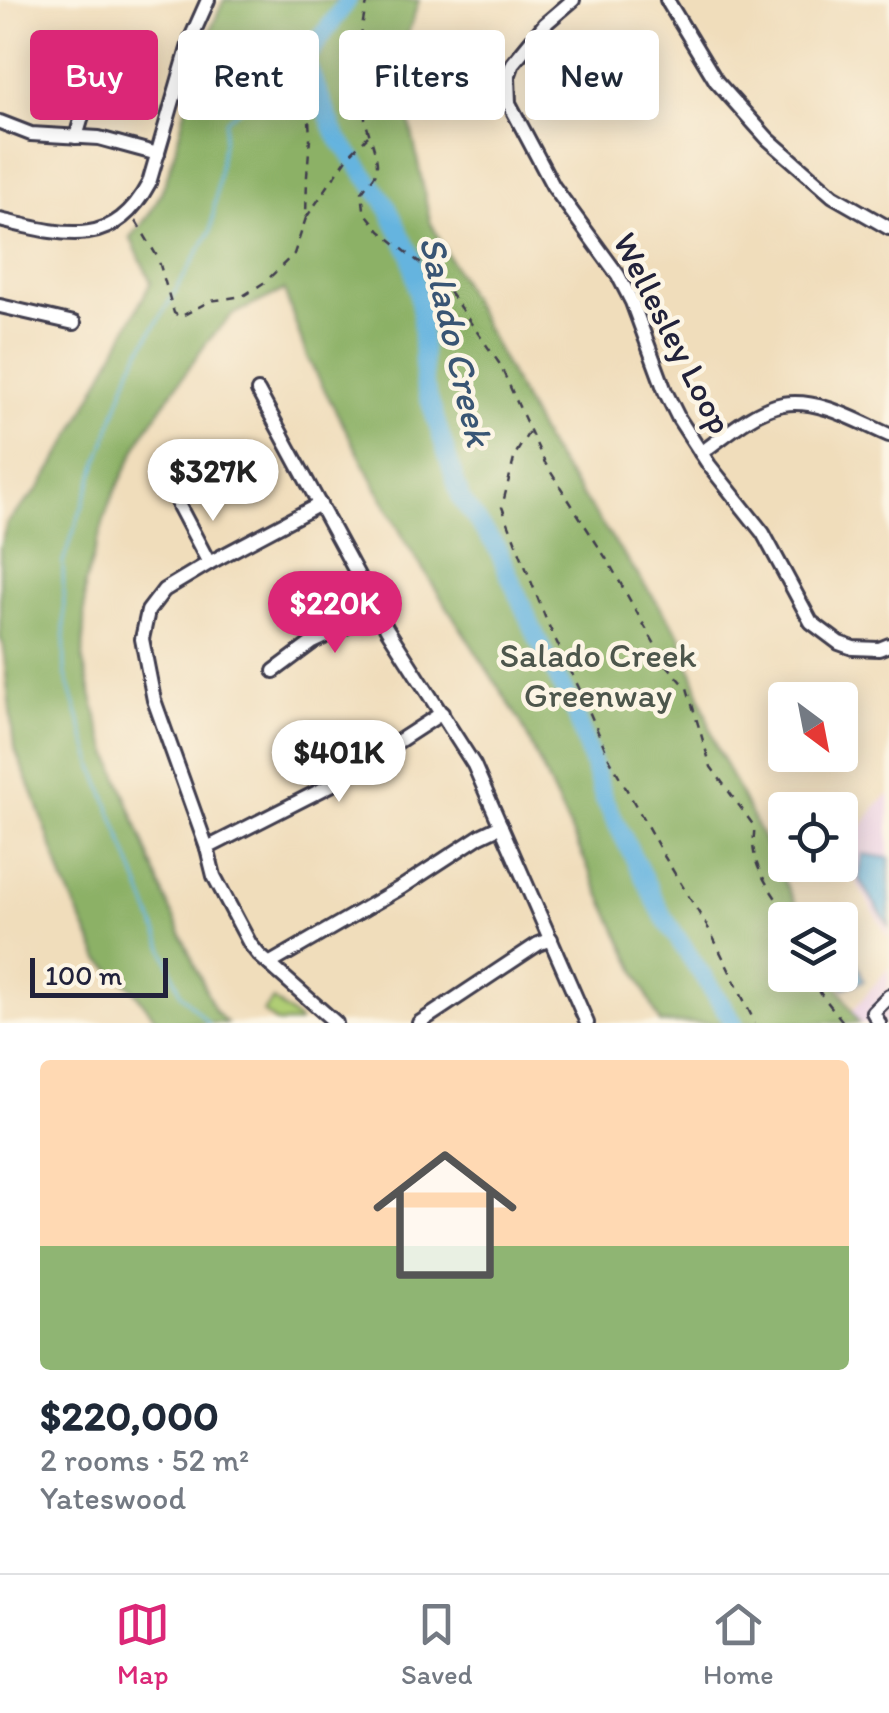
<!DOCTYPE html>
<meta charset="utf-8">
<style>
:root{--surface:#fff;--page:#f6f6f7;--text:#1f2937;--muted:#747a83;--line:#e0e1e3;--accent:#db2777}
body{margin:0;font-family:Itim,sans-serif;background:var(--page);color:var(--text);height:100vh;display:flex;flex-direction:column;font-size:38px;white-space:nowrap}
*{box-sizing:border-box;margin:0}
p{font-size:32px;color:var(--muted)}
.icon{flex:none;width:55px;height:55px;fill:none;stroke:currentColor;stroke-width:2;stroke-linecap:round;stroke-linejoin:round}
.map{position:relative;height:1023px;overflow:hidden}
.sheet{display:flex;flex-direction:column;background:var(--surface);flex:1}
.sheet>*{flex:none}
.banner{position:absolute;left:30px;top:30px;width:830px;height:90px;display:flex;gap:20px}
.needle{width:65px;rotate:148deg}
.buttons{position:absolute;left:768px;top:682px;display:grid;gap:20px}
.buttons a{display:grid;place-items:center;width:90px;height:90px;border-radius:10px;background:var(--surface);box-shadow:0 5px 25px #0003;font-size:50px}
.scale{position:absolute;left:30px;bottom:25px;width:138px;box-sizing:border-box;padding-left:10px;border:5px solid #22223b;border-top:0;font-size:28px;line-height:35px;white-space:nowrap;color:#22223b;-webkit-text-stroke:8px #fcf5e5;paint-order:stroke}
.price{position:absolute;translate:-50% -85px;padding:0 22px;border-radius:35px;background:#fff;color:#222;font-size:32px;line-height:65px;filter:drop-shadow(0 2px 5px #0008)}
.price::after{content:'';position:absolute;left:50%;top:60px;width:30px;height:22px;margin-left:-15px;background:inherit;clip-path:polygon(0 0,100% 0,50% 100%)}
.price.on{background:var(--accent);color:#fff}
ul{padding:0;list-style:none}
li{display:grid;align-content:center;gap:20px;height:530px;padding:0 40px}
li+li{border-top:2px solid var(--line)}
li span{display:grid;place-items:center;height:310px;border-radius:10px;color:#555}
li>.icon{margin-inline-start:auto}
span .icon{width:180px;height:180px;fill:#fffc;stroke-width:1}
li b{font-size:42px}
.tag{padding:0 35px;border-radius:10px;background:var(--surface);box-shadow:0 5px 25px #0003;font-size:35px;line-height:90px}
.tag.on{background:var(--accent);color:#fff}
.tabs{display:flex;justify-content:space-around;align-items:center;height:140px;border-top:2px solid var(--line);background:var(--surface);font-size:28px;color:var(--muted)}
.tabs a{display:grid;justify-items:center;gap:5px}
.tabs .on{color:var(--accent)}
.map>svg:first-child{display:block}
</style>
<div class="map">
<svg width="889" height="1023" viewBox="0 0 889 1023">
<rect width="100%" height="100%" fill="#fcf5e5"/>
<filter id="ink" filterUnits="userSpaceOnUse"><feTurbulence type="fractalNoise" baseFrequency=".01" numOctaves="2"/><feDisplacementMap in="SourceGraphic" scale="20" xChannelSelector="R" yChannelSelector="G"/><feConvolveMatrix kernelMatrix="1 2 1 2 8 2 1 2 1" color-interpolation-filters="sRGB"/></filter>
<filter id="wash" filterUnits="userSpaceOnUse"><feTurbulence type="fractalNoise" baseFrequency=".0048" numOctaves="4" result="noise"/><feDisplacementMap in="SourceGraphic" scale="40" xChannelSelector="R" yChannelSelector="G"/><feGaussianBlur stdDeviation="2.25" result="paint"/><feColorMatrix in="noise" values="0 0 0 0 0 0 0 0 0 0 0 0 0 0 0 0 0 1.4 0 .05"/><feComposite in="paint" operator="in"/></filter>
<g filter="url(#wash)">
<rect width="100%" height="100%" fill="#f0ddbb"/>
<g fill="#edd0e9">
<polygon points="889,794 889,939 853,876 855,837 876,806"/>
<polygon points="889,967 889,1023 859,1023 853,1010"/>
</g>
<polygon fill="#b0ce75" stroke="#697858" stroke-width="2.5" points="273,1000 299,1021 298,1023 277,1023 263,1012"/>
<path fill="#8cb166" stroke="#576a50" stroke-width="2.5" d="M224,0H419L398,64L430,221L549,449L680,635L716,746L804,920H785V975H831L859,1023H660L520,721L407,544L307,357L284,290L232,315L207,342L144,433L109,504L85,584L83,662L101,732L164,895L215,1011L227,1023H159L131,987L100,960L64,882L38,806L14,747L3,644L0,638V547L7,523L41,486L67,444L151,282L130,237C168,202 174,150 187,103C197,67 208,33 224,0Z"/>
<g fill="#65b4df" stroke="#446b8d" stroke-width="2.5">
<polygon points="863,854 889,858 889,926 859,879"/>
<polygon points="838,910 864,981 844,988 839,975 840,920 819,920 818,917"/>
</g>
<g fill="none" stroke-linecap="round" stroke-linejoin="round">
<polyline stroke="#65b4df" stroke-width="2.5" points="208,1023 181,994 94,767 65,672 63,562 132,365 211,231 226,120 305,60"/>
<polyline stroke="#65b4df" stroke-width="18" points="348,0 305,60 336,135 385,202 411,255 421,313 424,383 461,499 497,548 536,636 575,712 604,799 663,916 734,1023"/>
</g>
</g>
<g filter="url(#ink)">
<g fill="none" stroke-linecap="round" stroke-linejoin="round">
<defs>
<g id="minor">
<polyline points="573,0 545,24 513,63 508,77 509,103 553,186 618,275 632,302 665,391 679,419 709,465 763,533 811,622 839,643 853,648 879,649 889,645"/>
<polyline points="667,0 716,81 768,139 833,196 889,228"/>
<polyline points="0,122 31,134 99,138 158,154"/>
<polyline points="76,137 98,62"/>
<path d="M0,220C63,235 113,251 149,183L191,38L208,0"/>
<polyline points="0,306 74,323"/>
<polyline points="258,391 387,629 474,765 587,1023"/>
<path d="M701,453C725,436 753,410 783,404C819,398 857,421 889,435"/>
<polyline points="320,504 209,563 164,590 148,611 142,639 154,700 207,848 214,876 250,944 259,955 336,1023"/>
<polyline points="179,506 209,563"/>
<polyline points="274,671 313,642 378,612"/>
<polyline points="207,848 333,784 442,713"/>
<polyline points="269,964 402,887 480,836 501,826"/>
<polyline points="419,1023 538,944 551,939"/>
<polyline points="879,1023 873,1012 889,996"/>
</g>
</defs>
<use href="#minor" stroke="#413e4e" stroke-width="18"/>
<g stroke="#413e4e" stroke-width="2.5" stroke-dasharray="8 8" stroke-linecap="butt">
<path d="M368,0C357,37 359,80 365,118C367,132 381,160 376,173C373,179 365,186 362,192L364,209L368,216L380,231L420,263L447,289L499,363L545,463L609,563L666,664L687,688L711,767L754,826C755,835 752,843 754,852C757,875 778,900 790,920"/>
<polyline points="306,218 350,154 368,136"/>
<polyline points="136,221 158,258 174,313 180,317 210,301 243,296 265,282 294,254 306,218 307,176 310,138 308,101"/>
<polyline points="529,432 515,455 502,507 547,622 581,692 609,758 664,856 710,931 755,1023"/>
<polyline points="810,975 821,994 844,1023"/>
</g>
<use href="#minor" stroke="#fff" stroke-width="12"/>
</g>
</g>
<g text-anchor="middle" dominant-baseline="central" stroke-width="9" stroke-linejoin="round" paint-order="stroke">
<g font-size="35" fill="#22223b" stroke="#fcf5e5">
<text transform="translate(673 333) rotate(63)">Wellesley Loop</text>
</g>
<g font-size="35" fill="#4d564c" stroke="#fcf5e5">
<text x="598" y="655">Salado Creek<tspan x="598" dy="40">Greenway</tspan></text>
</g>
<g font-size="38" font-style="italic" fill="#395574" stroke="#fcf5e5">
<text transform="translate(456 341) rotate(77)">Salado Creek</text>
</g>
</g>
</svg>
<div class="buttons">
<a><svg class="needle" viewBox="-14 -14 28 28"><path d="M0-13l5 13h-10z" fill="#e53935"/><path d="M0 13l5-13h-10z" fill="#747a83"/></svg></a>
<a><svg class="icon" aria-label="locate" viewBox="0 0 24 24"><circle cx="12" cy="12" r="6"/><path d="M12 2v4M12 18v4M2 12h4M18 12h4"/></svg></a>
<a><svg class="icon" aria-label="layers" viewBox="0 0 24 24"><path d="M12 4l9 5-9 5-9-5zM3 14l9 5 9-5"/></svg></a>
</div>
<div class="scale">100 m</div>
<b class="price" style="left:213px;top:524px">$327K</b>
<b class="price on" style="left:335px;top:656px">$220K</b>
<b class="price" style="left:339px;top:805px">$401K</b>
<div class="banner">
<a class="tag on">Buy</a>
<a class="tag">Rent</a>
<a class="tag">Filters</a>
<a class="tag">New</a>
</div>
</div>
<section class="sheet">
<ul>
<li><span style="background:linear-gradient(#ffd9b3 60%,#8fb573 0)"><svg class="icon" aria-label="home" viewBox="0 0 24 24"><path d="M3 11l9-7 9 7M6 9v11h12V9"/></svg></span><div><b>$220,000</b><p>2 rooms · 52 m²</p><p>Yateswood</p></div></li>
</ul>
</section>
<nav class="tabs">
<a class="on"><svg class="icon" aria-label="map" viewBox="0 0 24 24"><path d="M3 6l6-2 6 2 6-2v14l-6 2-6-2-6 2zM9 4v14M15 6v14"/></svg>Map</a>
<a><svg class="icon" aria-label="saved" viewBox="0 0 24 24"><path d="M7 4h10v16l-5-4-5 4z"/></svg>Saved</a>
<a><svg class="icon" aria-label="home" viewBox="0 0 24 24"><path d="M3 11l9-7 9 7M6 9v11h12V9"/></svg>Home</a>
</nav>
